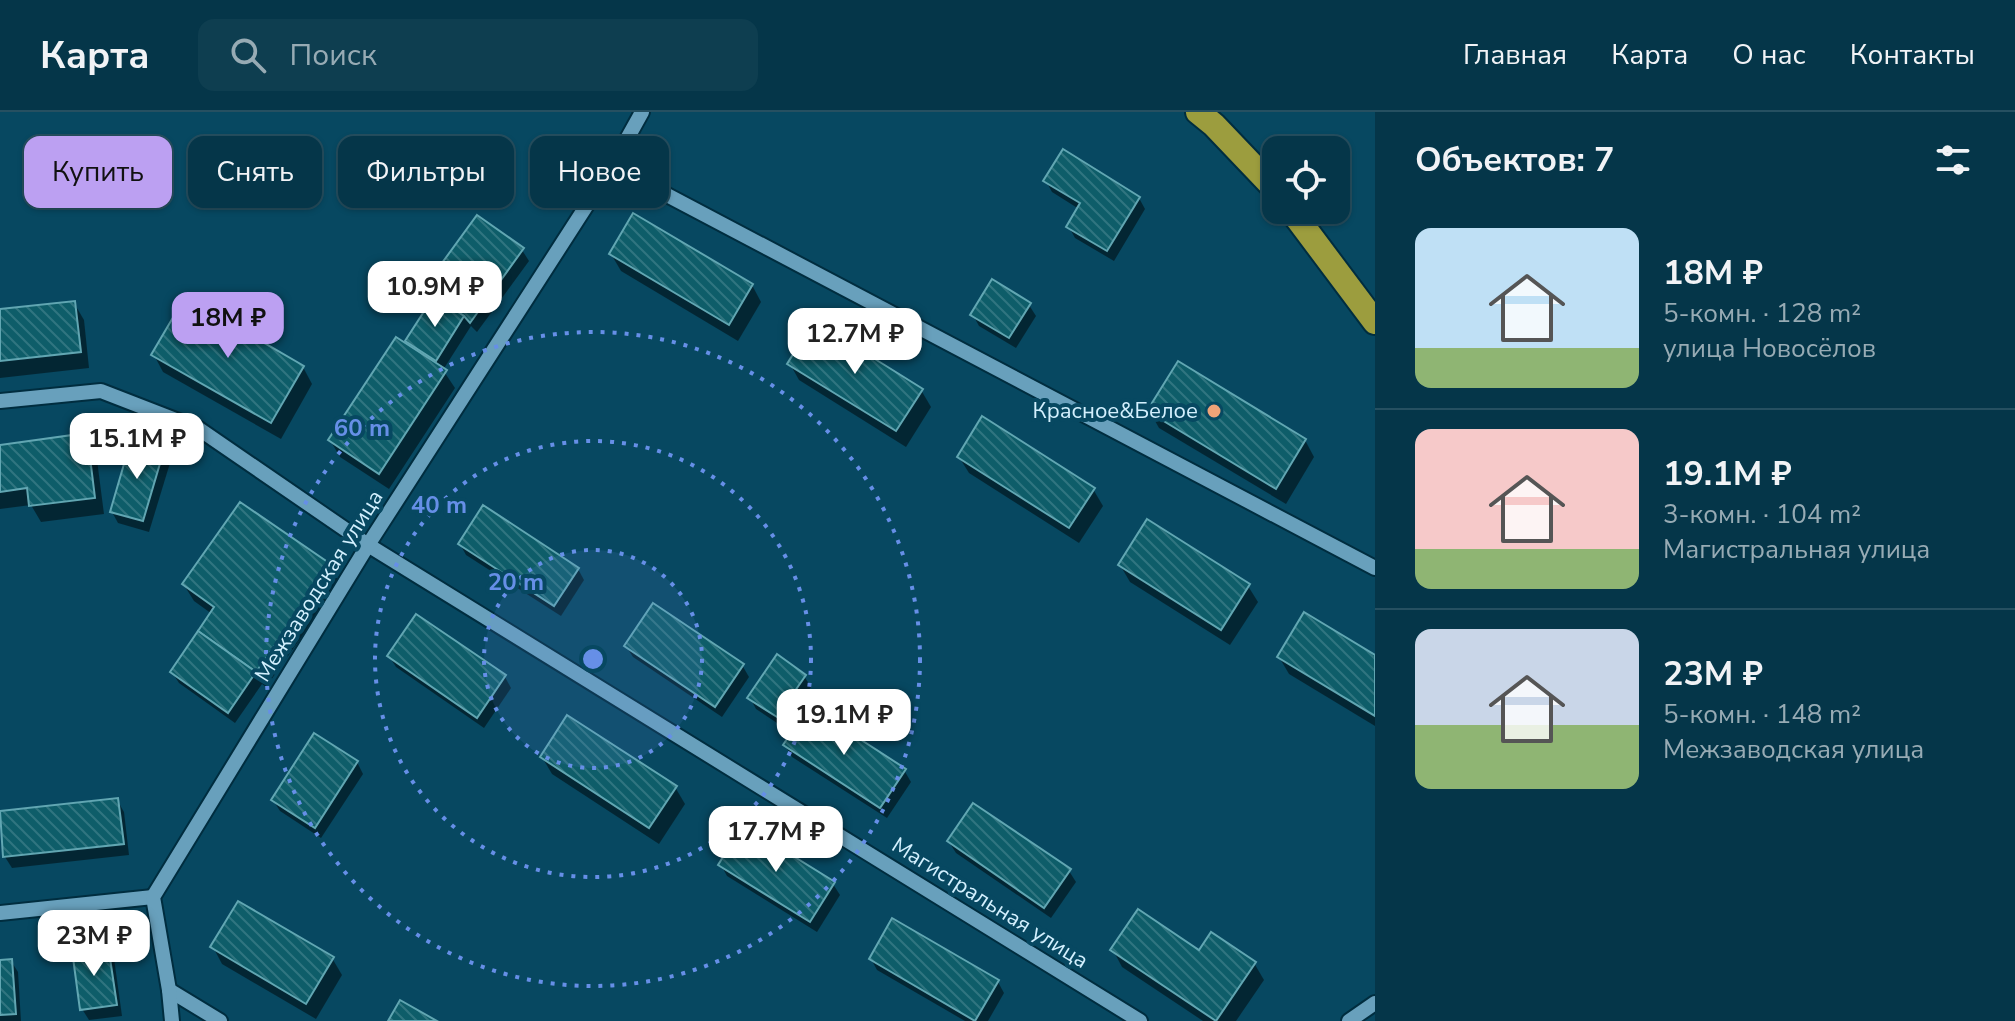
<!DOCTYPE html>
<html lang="ru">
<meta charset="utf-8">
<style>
:root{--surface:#053649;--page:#0e3e50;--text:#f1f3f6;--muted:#97abb4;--line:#265061;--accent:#bca0f2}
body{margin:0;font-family:"Nunito Sans",sans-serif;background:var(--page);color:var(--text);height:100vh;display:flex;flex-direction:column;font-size:30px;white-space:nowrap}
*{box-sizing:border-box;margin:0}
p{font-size:26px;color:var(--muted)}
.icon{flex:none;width:44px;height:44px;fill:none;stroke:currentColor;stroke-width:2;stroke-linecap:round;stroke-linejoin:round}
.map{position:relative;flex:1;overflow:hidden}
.panel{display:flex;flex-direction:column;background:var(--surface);width:640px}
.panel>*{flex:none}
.guide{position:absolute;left:24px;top:24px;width:760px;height:72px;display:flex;gap:16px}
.fabs{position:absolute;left:1262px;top:24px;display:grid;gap:16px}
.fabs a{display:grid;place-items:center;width:88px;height:88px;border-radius:16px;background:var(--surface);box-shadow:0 2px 6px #0004,0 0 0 2px var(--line);font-size:40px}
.price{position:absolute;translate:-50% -68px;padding:0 18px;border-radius:16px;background:#fff;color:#222;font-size:26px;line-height:52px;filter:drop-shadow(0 2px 4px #0008)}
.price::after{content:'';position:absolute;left:50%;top:48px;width:24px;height:18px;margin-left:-12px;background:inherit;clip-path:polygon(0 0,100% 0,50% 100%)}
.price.current{background:var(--accent);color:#111}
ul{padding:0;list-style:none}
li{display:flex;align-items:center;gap:24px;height:200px;padding:0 40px}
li+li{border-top:2px solid var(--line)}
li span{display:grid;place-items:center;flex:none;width:224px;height:160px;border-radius:16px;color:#555}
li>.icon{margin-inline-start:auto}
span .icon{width:96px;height:96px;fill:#fffc;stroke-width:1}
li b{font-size:34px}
h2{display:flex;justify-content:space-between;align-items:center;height:96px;padding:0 40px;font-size:34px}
.pill{padding:0 28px;border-radius:16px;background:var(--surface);box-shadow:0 2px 6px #0004,0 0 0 2px var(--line);font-size:28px;line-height:72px}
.pill.current{background:var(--accent);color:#111}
header{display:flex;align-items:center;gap:48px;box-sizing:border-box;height:112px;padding:0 40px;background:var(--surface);border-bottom:2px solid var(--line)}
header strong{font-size:38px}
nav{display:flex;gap:44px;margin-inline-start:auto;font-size:28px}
.search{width:560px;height:72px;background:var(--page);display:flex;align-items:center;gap:20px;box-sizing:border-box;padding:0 28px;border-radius:16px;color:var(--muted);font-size:30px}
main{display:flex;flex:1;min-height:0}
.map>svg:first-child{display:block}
</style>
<header>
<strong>Карта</strong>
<div class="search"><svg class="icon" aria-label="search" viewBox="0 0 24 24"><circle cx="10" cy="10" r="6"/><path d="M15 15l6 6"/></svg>Поиск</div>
<nav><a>Главная</a><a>Карта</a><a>О нас</a><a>Контакты</a></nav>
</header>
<main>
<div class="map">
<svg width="1375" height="909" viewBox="0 0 1375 909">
<defs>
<pattern id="building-back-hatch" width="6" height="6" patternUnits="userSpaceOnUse" patternTransform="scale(2)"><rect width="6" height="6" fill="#0e5d69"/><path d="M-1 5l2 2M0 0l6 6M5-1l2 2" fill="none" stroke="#307580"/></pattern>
</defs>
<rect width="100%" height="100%" fill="#074861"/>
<g fill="#0007">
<polygon points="1046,69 1139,86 1145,97 1114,149 1075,126 1069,115 1079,97 1052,80"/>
<polygon points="522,138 529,149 477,220 471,214 443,258 455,276 389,377 340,345 330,328 412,237 408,230 432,188 426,177"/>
<polygon points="611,142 752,173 761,190 738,229 621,159"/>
<polygon points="74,191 84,208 89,256 0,266 0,199"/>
<polygon points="1029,193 1036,204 1016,236 979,214 973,203"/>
<polygon points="154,243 303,255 312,272 281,327 163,260"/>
<polygon points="790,252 921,278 931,295 906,335 799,268"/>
<polygon points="1150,300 1305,328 1314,345 1286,392 1159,316"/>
<polygon points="86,323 96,340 104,402 41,410 31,393 0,397 0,335"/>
<polygon points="163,340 170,351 149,420 118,411 112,400"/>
<polygon points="959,345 1093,377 1103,394 1079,431 969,361"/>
<polygon points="460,432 578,457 584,468 561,504 466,443"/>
<polygon points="1120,453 1248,474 1258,490 1230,533 1130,470"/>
<polygon points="330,455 340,471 266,575 262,572 235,611 179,571 172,560 212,502 194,489 184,473"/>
<polygon points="626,534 742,553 749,565 722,605 633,545"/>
<polygon points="389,544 505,565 511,576 484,616 396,555"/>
<polygon points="1279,545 1375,546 1375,614 1289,562"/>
<polygon points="804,564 811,575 783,615 756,597 750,586"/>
<polygon points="785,633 904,658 911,670 887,706 792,645"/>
<polygon points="542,645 675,675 685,692 659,732 552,662"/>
<polygon points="357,650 363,662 321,726 280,699 273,688"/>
<polygon points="117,688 124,700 129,743 12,756 5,745"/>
<polygon points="949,730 1069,759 1076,770 1051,806 956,741"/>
<polygon points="721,753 833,772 840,783 817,820 727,764"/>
<polygon points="107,835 114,846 122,904 89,908 82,897"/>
<polygon points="213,835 332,846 342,863 316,907 222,852"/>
<polygon points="1113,838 1254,851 1264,868 1236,909 1203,909 1122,855"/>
<polygon points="871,847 998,870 1004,881 988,909 965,909 877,858"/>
<polygon points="11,849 18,860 21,909 0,909 0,850"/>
</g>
<g fill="url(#building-back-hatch)" stroke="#61a6b2" stroke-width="2">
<polygon points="1063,37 1140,85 1107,139 1066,115 1080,91 1043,69"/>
<polygon points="633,101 753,172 729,213 609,142"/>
<polygon points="477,103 524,136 470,211 464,204 423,177"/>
<polygon points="992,167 1031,191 1009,226 970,203"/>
<polygon points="434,184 464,204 436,249 405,229"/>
<polygon points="185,185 304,254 271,311 151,243"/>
<polygon points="75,189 81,240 0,249 0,197"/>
<polygon points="814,209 923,277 896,319 787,252"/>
<polygon points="396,225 447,258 379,362 328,328"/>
<polygon points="1178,249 1306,327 1276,377 1147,299"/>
<polygon points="982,304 1095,376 1069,416 957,345"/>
<polygon points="87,321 95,386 29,394 27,376 0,380 0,333"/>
<polygon points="131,328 164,338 143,409 110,400"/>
<polygon points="240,390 332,453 256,560 198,519 214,495 182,472"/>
<polygon points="483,393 579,456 554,494 458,432"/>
<polygon points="1147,407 1250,472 1221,518 1118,453"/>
<polygon points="653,491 744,552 715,595 624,534"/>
<polygon points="1304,500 1375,543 1375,604 1277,545"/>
<polygon points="416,502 506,563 477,606 387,544"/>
<polygon points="198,519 256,560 228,601 170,560"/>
<polygon points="777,542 806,563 777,605 747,586"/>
<polygon points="809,594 906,657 880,696 783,633"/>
<polygon points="567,603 677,674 649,716 540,645"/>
<polygon points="314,621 358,649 315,716 271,688"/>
<polygon points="118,686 124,732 3,745 0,699"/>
<polygon points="973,691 1071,757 1044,796 947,729"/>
<polygon points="743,713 835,770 810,810 718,753"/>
<polygon points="238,789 334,845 306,892 210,835"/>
<polygon points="1138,797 1199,838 1211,820 1256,850 1216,909 1110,838"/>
<polygon points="892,806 999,868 975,909 869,847"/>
<polygon points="108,833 117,893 80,898 72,838"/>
<polygon points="12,847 16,902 0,903 0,848"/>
<polygon points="400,888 437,909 388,909"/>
</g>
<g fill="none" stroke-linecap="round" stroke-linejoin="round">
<defs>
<g id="minor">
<polyline points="612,54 1375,456"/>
<polyline points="0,289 101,279 199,317 368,433 1140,909"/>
<polyline points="0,801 153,785"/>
<polyline points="169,878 220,909"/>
<polyline points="172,909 169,878 153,785 368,433 612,54 642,0"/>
<polyline points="1349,909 1375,891"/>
</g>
<g id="highway">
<polyline points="1198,0 1214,13 1276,78"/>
<polyline points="1291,98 1375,210"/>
</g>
</defs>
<use href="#minor" stroke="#002d3f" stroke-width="18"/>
<use href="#highway" stroke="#002d3f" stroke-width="28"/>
<use href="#minor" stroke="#68a0bc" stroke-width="14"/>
<use href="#highway" stroke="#9c9d3e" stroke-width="24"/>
</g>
<circle cx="593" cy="547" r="109" fill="#668fe7" fill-opacity=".12"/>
<g fill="none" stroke="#668fe7" stroke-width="4" stroke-dasharray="4 8">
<circle cx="593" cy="547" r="109"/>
<circle cx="593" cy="547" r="218"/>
<circle cx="593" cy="547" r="327"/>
</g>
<circle fill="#efa378" stroke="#074861" stroke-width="3" cx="1214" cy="299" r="8"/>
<g text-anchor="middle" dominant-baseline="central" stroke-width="8" stroke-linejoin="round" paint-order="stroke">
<g font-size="22" fill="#d3f0fe" stroke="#074861" text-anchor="end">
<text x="1198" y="299">Красное&amp;Белое</text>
</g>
<g font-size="22" fill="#d3f0fe" stroke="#074861">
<text transform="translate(319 474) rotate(-58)">Межзаводская улица</text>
<text transform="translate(990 791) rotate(32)">Магистральная улица</text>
</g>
</g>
<circle cx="593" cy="547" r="12" fill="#668fe7" stroke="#074861" stroke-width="4"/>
<g font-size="24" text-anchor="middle" font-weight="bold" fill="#668fe7" stroke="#074861" stroke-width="8" stroke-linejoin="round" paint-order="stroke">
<text x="362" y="324">60 m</text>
<text x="439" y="401">40 m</text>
<text x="516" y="478">20 m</text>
</g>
</svg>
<div class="fabs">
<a><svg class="icon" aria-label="locate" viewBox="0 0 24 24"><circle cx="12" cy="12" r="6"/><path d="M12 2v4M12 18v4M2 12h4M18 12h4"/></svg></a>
</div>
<b class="price" style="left:435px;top:217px">10.9M ₽</b>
<b class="price current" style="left:228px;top:248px">18M ₽</b>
<b class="price" style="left:855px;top:264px">12.7M ₽</b>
<b class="price" style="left:137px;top:369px">15.1M ₽</b>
<b class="price" style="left:844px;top:645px">19.1M ₽</b>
<b class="price" style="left:776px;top:762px">17.7M ₽</b>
<b class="price" style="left:94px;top:866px">23M ₽</b>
<div class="guide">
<a class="pill current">Купить</a>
<a class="pill">Снять</a>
<a class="pill">Фильтры</a>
<a class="pill">Новое</a>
</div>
</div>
<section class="panel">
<h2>Объектов: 7<svg class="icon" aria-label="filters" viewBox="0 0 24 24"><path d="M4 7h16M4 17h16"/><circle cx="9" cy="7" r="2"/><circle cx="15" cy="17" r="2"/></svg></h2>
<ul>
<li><span style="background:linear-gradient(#bfe0f5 75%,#8fb573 0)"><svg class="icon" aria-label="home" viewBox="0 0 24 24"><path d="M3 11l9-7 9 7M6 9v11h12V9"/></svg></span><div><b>18M ₽</b><p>5-комн. · 128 m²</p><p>улица Новосёлов</p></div></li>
<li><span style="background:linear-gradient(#f6c9c9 75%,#8fb573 0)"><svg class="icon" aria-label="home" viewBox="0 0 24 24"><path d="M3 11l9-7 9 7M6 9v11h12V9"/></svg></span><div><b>19.1M ₽</b><p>3-комн. · 104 m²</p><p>Магистральная улица</p></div></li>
<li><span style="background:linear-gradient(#c9d6e8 60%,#8fb573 0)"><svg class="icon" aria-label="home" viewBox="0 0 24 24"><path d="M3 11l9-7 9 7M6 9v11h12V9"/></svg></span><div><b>23M ₽</b><p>5-комн. · 148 m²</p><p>Межзаводская улица</p></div></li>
</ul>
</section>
</main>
